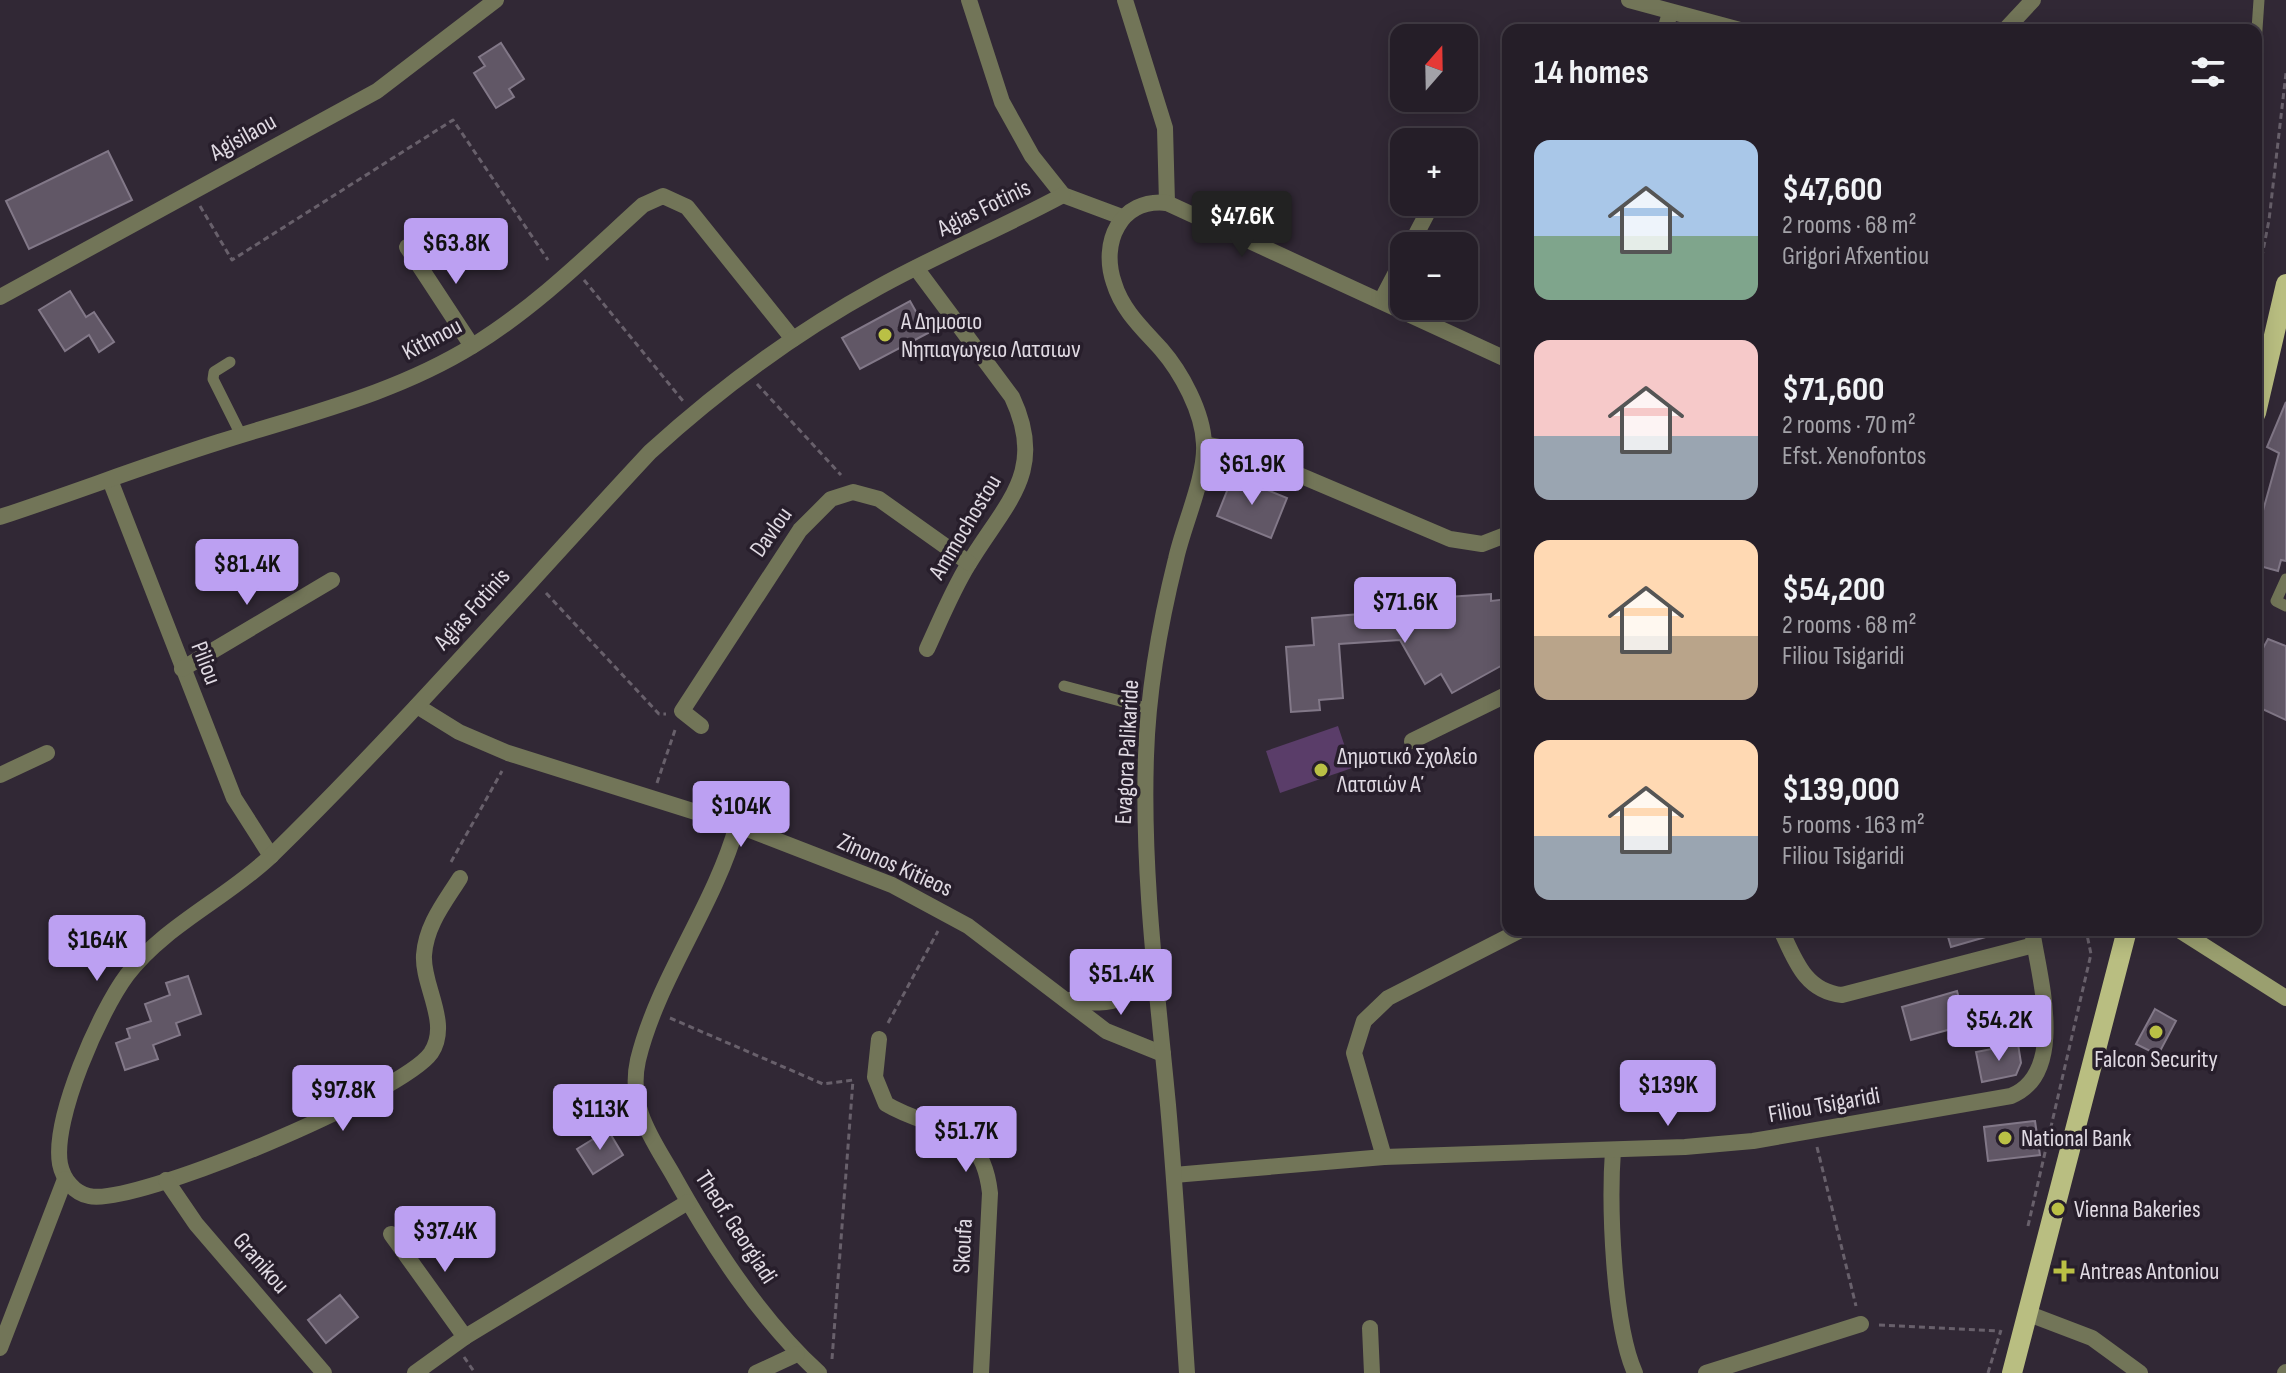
<!DOCTYPE html>
<meta charset="utf-8">
<style>
:root{--surface:#251e28;--page:#312b34;--text:#f1f3f6;--muted:#a3a2a8;--line:#423c45;--accent:#bca0f2}
body{margin:0;font-family:"Sofia Sans Condensed",sans-serif;background:var(--page);color:var(--text);height:100vh;display:flex;flex-direction:column;font-size:30px;white-space:nowrap}
*{box-sizing:border-box;margin:0}
p{font-size:26px;color:var(--muted)}
.icon{flex:none;width:44px;height:44px;fill:none;stroke:currentColor;stroke-width:2;stroke-linecap:round;stroke-linejoin:round}
.map{position:relative;flex:1;overflow:hidden}
.panel{position:absolute;left:1502px;top:24px;width:760px;height:912px;display:flex;flex-direction:column;background:var(--surface);border-radius:16px;box-shadow:0 4px 20px #0003,0 0 0 2px var(--line)}
.panel>*{flex:none}
.needle{width:52px;rotate:20deg}
.tools{position:absolute;left:1390px;top:24px;display:grid;gap:16px}
.tools a{display:grid;place-items:center;width:88px;height:88px;border-radius:16px;background:var(--surface);box-shadow:0 4px 20px #0003,0 0 0 2px var(--line);font-size:40px}
.price{position:absolute;translate:-50% -68px;padding:0 18px;border-radius:8px;background:var(--accent);color:#111;font-size:26px;line-height:52px;filter:drop-shadow(0 2px 4px #0008)}
.price::after{content:'';position:absolute;left:50%;top:48px;width:24px;height:18px;margin-left:-12px;background:inherit;clip-path:polygon(0 0,100% 0,50% 100%)}
.price.current{background:#222;color:#fff}
ul{padding:0;list-style:none}
li{display:flex;align-items:center;gap:24px;height:200px;padding:0 32px}
li span{display:grid;place-items:center;flex:none;width:224px;height:160px;border-radius:16px;color:#555}
li>.icon{margin-inline-start:auto}
span .icon{width:96px;height:96px;fill:#fffc;stroke-width:1}
li b{font-size:34px}
h2{display:flex;justify-content:space-between;align-items:center;height:96px;padding:0 32px;font-size:34px}
.map>svg:first-child{display:block}
</style>
<div class="map">
<svg width="2286" height="1373" viewBox="0 0 2286 1373">
<rect width="100%" height="100%" fill="#312835"/>
<polygon fill="#5a3d69" points="1338,726 1352,768 1280,793 1266,751"/>
<g fill="#615766" stroke="#827888" stroke-width="2">
<polygon points="501,43 524,79 509,89 514,97 496,108 474,73 485,66 479,57"/>
<polygon points="108,151 132,200 29,249 6,201"/>
<polygon points="70,291 86,317 94,312 114,342 99,352 89,335 65,351 39,310"/>
<polygon points="910,301 928,333 860,369 842,338"/>
<polygon points="2286,402 2286,561 2281,560 2278,571 2256,565 2256,536 2279,453 2267,447"/>
<polygon points="1233,476 1287,498 1271,538 1217,516"/>
<polygon points="1491,594 1491,601 1508,599 1508,662 1452,693 1441,674 1425,684 1400,640 1339,644 1343,698 1319,700 1320,710 1291,712 1286,647 1314,645 1312,618 1434,608 1433,598"/>
<polygon points="2268,639 2286,646 2286,720 2256,706 2256,661"/>
<polygon points="1946,930 1995,930 1996,934 1951,947"/>
<polygon points="188,976 201,1014 176,1023 180,1035 153,1045 158,1059 125,1070 116,1043 130,1038 127,1029 151,1021 145,1004 170,995 166,983"/>
<polygon points="1957,991 1966,1025 1911,1040 1902,1007"/>
<polygon points="2155,1009 2176,1021 2158,1055 2136,1044"/>
<polygon points="2018,1044 2021,1063 2016,1075 1982,1082 1976,1052"/>
<polygon points="2035,1121 2040,1155 1988,1161 1984,1127"/>
<polygon points="608,1130 623,1155 593,1174 577,1149"/>
<polygon points="340,1295 358,1317 326,1343 308,1320"/>
</g>
<g fill="none" stroke-linecap="round" stroke-linejoin="round">
<g stroke="#68606b" stroke-width="3" stroke-dasharray="6 4" stroke-linecap="butt">
<polyline points="200,206 232,260 453,120 548,260"/>
<polyline points="584,280 683,401"/>
<polyline points="2256,287 2269,220 2286,73"/>
<polyline points="757,384 841,475"/>
<polyline points="546,593 659,714 666,714"/>
<polyline points="657,783 675,730"/>
<polyline points="451,862 502,771"/>
<polyline points="670,1018 823,1084 853,1080"/>
<polyline points="888,1023 938,931"/>
<polyline points="1817,1147 1856,1306"/>
<polyline points="2028,1226 2091,954 2086,930"/>
<polyline points="1879,1325 1999,1331"/>
<polyline points="464,1357 475,1373"/>
<polyline points="832,1359 853,1080"/>
<polyline points="1988,1373 2001,1330"/>
</g>
<g stroke="#727558" stroke-width="11">
<polyline points="2256,44 2259,0"/>
<polyline points="230,362 214,372 213,379 241,435"/>
<polyline points="2286,579 2276,601 2286,606"/>
<polyline points="1064,686 1150,709"/>
</g>
<g stroke="#727558" stroke-width="16">
<polyline points="969,0 1002,102 1032,156 1063,195 1122,217"/>
<polyline points="1125,0 1165,128 1167,203"/>
<polyline points="1629,0 1740,30"/>
<polyline points="1665,30 1670,13"/>
<polyline points="2005,30 2033,0"/>
<polyline points="1410,246 1433,202"/>
<polyline points="407,247 472,346"/>
<path d="M916,268L1012,397C1048,473 1004,504 968,565C952,591 940,621 927,649"/>
<polyline points="0,297 377,91 496,0"/>
<polyline points="1381,301 1404,257"/>
<polyline points="1204,444 1245,452 1450,539 1482,544 1508,534"/>
<polyline points="110,480 234,798 271,856"/>
<path d="M0,517C73,493 146,465 219,442C307,414 395,394 474,345C537,306 589,254 643,205L663,196L687,207L793,339"/>
<polyline points="182,669 332,580"/>
<polyline points="417,706 459,732 508,753 737,825 892,885 968,926 1106,1031 1163,1054"/>
<polyline points="701,726 682,711 800,530 831,499 853,492 879,499 969,563"/>
<polyline points="1412,741 1508,694"/>
<polyline points="0,775 47,753"/>
<path d="M737,825C714,907 658,978 638,1060C634,1078 635,1096 641,1114C648,1135 661,1154 672,1173C711,1243 759,1318 819,1373"/>
<path d="M460,878C445,902 426,925 424,955C422,986 451,1023 431,1053C403,1093 134,1207 89,1196C74,1193 63,1179 60,1164C52,1119 100,1011 127,975C164,926 227,898 271,856C403,727 524,587 650,452C719,389 795,333 877,288C938,254 1002,228 1063,195"/>
<path d="M1781,930C1795,960 1805,991 1842,995L2034,945"/>
<path d="M1069,1000C1117,1007 1131,1001 1155,958"/>
<path d="M879,1039L875,1077L886,1104C934,1133 982,1120 990,1193L981,1373"/>
<path d="M1613,1150C1609,1205 1613,1324 1635,1373"/>
<polyline points="1384,1157 1354,1053 1364,1021 1388,998 1521,930"/>
<path d="M1174,1175L1384,1157L1685,1147L1753,1141L2011,1096C2068,1073 2039,977 2032,930"/>
<polyline points="166,1180 196,1224 324,1373"/>
<polyline points="391,1234 465,1337"/>
<polyline points="2029,1314 2092,1338 2140,1373"/>
<polyline points="1370,1328 1372,1373"/>
<polyline points="0,1348 65,1179"/>
<polyline points="415,1373 465,1337 688,1202"/>
<polyline points="756,1373 797,1354"/>
<path d="M1187,1373C1181,1284 1176,1194 1168,1105C1157,989 1142,873 1146,756C1148,690 1160,623 1176,559C1183,526 1206,477 1204,444C1203,412 1181,372 1161,349C1143,329 1122,310 1114,283C1100,243 1120,198 1167,203L1508,360"/>
<polyline points="1706,1373 1861,1324"/>
<polyline points="2285,1373 2286,1372"/>
</g>
<polyline stroke="#9a9f6f" stroke-width="16" points="2179,930 2286,998"/>
<g stroke="#b9be81" stroke-width="20">
<polyline points="2256,413 2286,284"/>
<polyline points="2012,1373 2127,930"/>
</g>
</g>
<g fill="#bac045" stroke="#271e2b" stroke-width="3">
<circle cx="885" cy="335" r="8"/>
<circle cx="1321" cy="770" r="8"/>
<circle cx="2156" cy="1032" r="8"/>
<circle cx="2005" cy="1138" r="8"/>
<circle cx="2058" cy="1209" r="8"/>
<path d="M2060 1259h8v8h8v8h-8v8h-8v-8h-8v-8h8z"/>
</g>
<g text-anchor="middle" dominant-baseline="central" stroke-width="7" stroke-linejoin="round" paint-order="stroke">
<g font-size="24" fill="#e0dae3" stroke="#271e2b">
<text transform="translate(243 137) rotate(-29)">Agisilaou</text>
<text transform="translate(984 208) rotate(-26)">Agias Fotinis</text>
<text transform="translate(432 339) rotate(-28)">Kithnou</text>
<text transform="translate(965 527) rotate(-59)">Ammochostou</text>
<text transform="translate(771 532) rotate(-55)">Davlou</text>
<text transform="translate(472 609) rotate(-48)">Agias Fotinis</text>
<text transform="translate(206 663) rotate(69)">Piliou</text>
<text transform="translate(1127 752) rotate(-87)">Evagora Palikaride</text>
<text transform="translate(895 865) rotate(24)">Zinonos Kitieos</text>
<text transform="translate(1824 1105) rotate(-10)">Filiou Tsigaridi</text>
<text transform="translate(736 1227) rotate(57)">Theof. Georgiadi</text>
<text transform="translate(963 1246) rotate(-87)">Skoufa</text>
<text transform="translate(261 1263) rotate(49)">Granikou</text>
</g>
<g font-size="24" fill="#e0dae3" stroke="#271e2b" text-anchor="start">
<text x="901" y="321">Α Δημοσιο<tspan x="901" dy="28">Νηπιαγωγειο Λατσιων</tspan></text>
<text x="1337" y="756">Δημοτικό Σχολείο<tspan x="1337" dy="28">Λατσιών Α΄</tspan></text>
<text x="2156" y="1059" text-anchor="middle">Falcon Security</text>
<text x="2021" y="1138">National Bank</text>
<text x="2074" y="1209">Vienna Bakeries</text>
<text x="2080" y="1271">Antreas Antoniou</text>
</g>
</g>
</svg>
<div class="tools">
<a><svg class="needle" viewBox="-14 -14 28 28"><path d="M0-13l5 13h-10z" fill="#e53935"/><path d="M0 13l5-13h-10z" fill="#a3a2a8"/></svg></a>
<a>+</a>
<a>−</a>
</div>
<b class="price current" style="left:1242px;top:259px">$47.6K</b>
<b class="price" style="left:456px;top:286px">$63.8K</b>
<b class="price" style="left:1252px;top:507px">$61.9K</b>
<b class="price" style="left:247px;top:607px">$81.4K</b>
<b class="price" style="left:1405px;top:645px">$71.6K</b>
<b class="price" style="left:741px;top:849px">$104K</b>
<b class="price" style="left:97px;top:983px">$164K</b>
<b class="price" style="left:1121px;top:1017px">$51.4K</b>
<b class="price" style="left:1999px;top:1063px">$54.2K</b>
<b class="price" style="left:1668px;top:1128px">$139K</b>
<b class="price" style="left:343px;top:1133px">$97.8K</b>
<b class="price" style="left:600px;top:1152px">$113K</b>
<b class="price" style="left:966px;top:1174px">$51.7K</b>
<b class="price" style="left:445px;top:1274px">$37.4K</b>
<section class="panel">
<h2>14 homes<svg class="icon" aria-label="filters" viewBox="0 0 24 24"><path d="M4 7h16M4 17h16"/><circle cx="9" cy="7" r="2"/><circle cx="15" cy="17" r="2"/></svg></h2>
<ul>
<li><span style="background:linear-gradient(#a9c7e8 60%,#7fa58c 0)"><svg class="icon" aria-label="home" viewBox="0 0 24 24"><path d="M3 11l9-7 9 7M6 9v11h12V9"/></svg></span><div><b>$47,600</b><p>2 rooms · 68 m²</p><p>Grigori Afxentiou</p></div></li>
<li><span style="background:linear-gradient(#f6c9c9 60%,#9aa5b1 0)"><svg class="icon" aria-label="home" viewBox="0 0 24 24"><path d="M3 11l9-7 9 7M6 9v11h12V9"/></svg></span><div><b>$71,600</b><p>2 rooms · 70 m²</p><p>Efst. Xenofontos</p></div></li>
<li><span style="background:linear-gradient(#ffd9b3 60%,#b9a48a 0)"><svg class="icon" aria-label="home" viewBox="0 0 24 24"><path d="M3 11l9-7 9 7M6 9v11h12V9"/></svg></span><div><b>$54,200</b><p>2 rooms · 68 m²</p><p>Filiou Tsigaridi</p></div></li>
<li><span style="background:linear-gradient(#ffd9b3 60%,#9aa5b1 0)"><svg class="icon" aria-label="home" viewBox="0 0 24 24"><path d="M3 11l9-7 9 7M6 9v11h12V9"/></svg></span><div><b>$139,000</b><p>5 rooms · 163 m²</p><p>Filiou Tsigaridi</p></div></li>
</ul>
</section>
</div>
